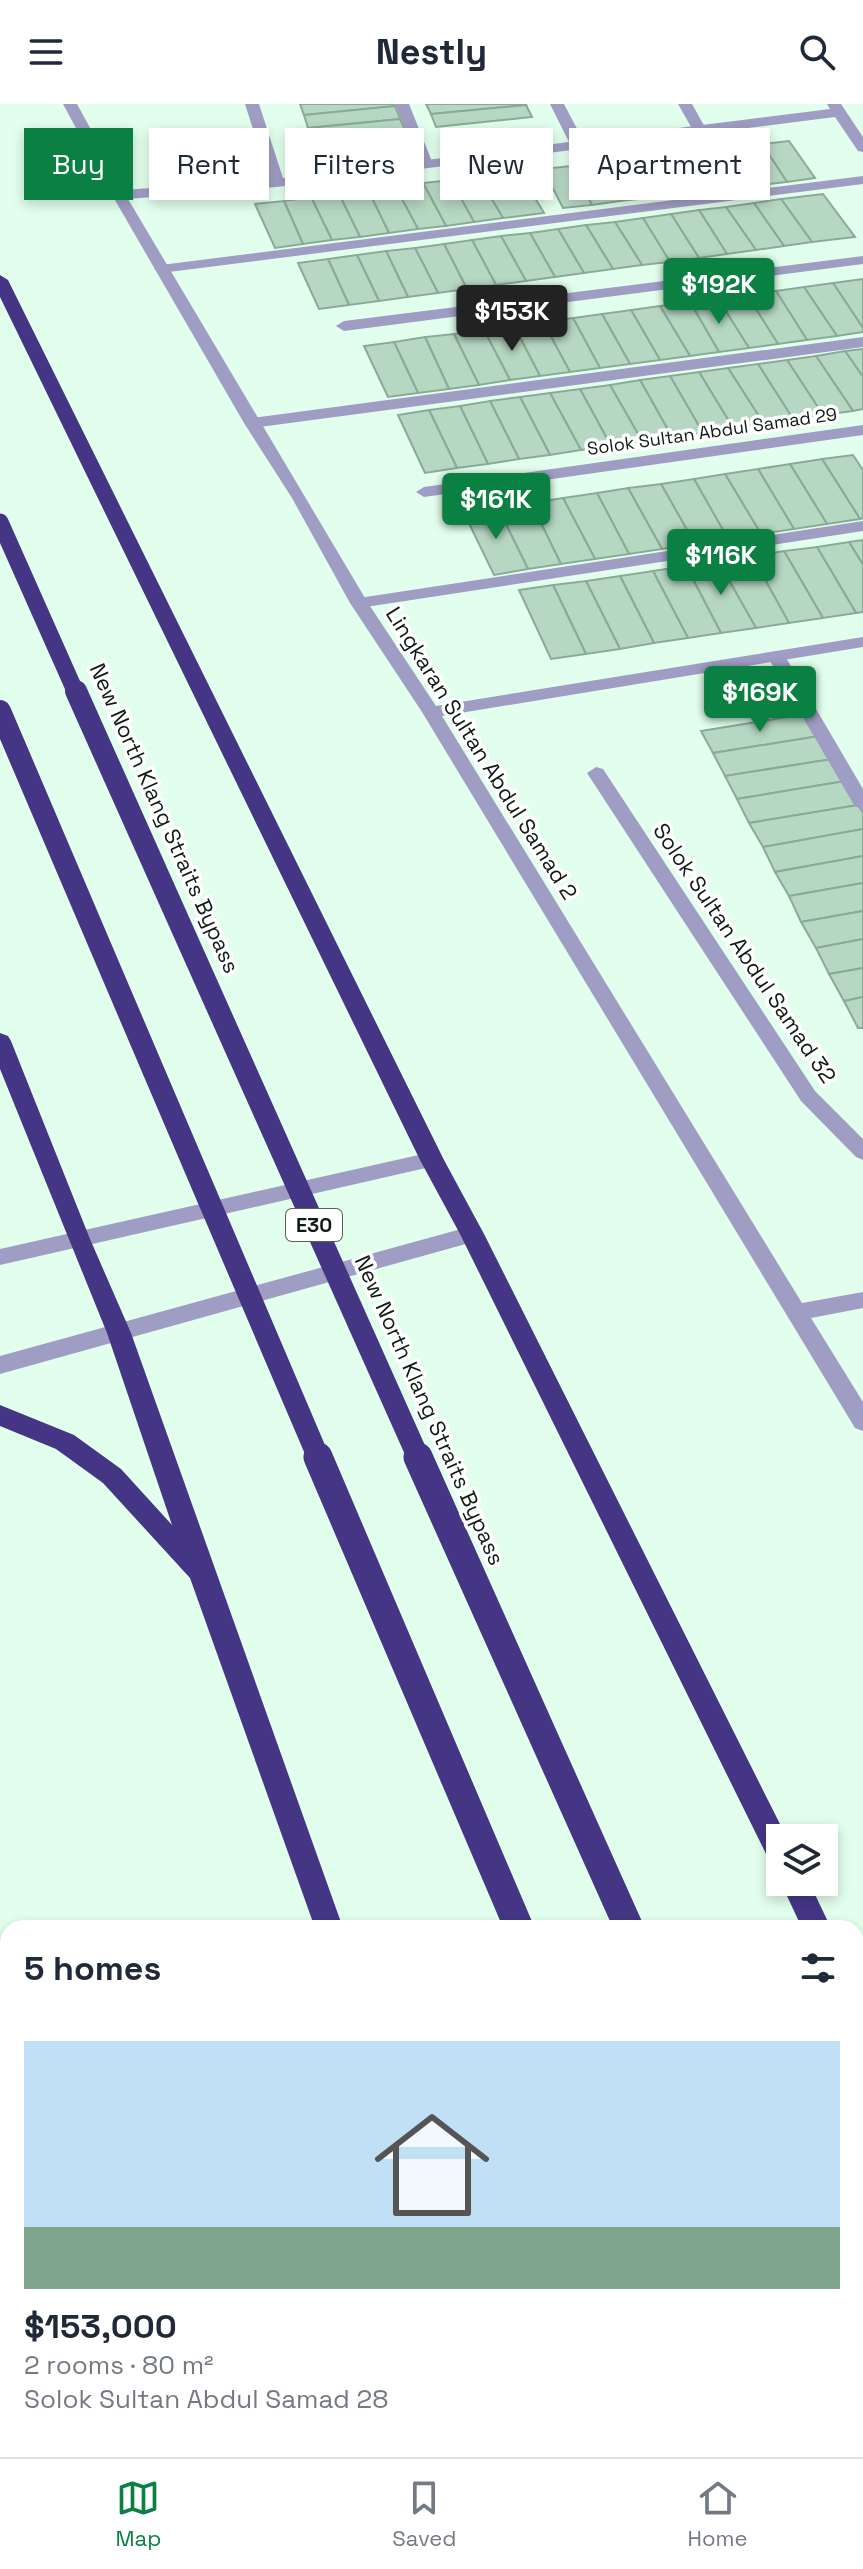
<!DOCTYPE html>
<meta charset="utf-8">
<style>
:root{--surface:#fff;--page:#f6f6f7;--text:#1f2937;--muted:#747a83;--line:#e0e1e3;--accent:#0b8043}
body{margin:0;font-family:"Space Grotesk",sans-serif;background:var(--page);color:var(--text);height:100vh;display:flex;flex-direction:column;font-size:30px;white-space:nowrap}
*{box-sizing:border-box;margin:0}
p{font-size:26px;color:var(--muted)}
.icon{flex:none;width:44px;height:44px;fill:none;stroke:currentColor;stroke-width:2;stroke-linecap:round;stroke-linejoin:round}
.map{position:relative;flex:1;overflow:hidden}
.sheet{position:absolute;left:0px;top:1816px;width:864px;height:538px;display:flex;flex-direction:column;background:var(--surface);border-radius:24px 24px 0 0;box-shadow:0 4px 12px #0003}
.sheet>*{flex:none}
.guide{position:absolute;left:24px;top:24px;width:816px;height:72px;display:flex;gap:16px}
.buttons{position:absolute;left:766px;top:1720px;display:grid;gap:16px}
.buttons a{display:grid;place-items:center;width:72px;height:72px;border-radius:0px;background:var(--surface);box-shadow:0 4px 12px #0003;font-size:40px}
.price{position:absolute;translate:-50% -68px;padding:0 18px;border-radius:8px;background:var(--accent);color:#fff;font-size:26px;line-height:52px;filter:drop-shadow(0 2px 4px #0008)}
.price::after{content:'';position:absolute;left:50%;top:48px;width:24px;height:18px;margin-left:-12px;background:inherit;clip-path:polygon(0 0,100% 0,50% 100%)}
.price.on{background:#222;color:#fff}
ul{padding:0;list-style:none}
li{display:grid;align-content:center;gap:16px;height:424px;padding:0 24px}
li+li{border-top:2px solid var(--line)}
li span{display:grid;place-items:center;height:248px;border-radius:0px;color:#555}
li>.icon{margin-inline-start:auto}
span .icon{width:144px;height:144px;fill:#fffc;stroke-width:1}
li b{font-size:34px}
h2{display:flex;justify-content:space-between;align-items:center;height:96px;padding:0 24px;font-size:34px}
.tag{padding:0 28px;border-radius:0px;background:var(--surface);box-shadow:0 4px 12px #0003;font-size:28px;line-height:72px}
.tag.on{background:var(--accent);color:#fff}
header{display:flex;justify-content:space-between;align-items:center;height:104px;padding:0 24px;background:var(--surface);font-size:36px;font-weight:800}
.tabs{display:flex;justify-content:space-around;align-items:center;height:112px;border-top:2px solid var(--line);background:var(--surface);font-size:22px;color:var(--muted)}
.tabs a{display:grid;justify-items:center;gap:4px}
.tabs .on{color:var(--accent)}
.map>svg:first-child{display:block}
</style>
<header><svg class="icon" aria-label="menu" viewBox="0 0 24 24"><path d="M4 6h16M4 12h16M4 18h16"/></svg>Nestly<svg class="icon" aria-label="search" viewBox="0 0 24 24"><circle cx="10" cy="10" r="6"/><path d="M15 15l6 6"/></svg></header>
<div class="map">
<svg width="863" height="2353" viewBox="0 0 863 2353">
<rect width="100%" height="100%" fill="#e2feec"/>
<g fill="#b6d8c3" stroke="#89aa96" stroke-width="2">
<polygon points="300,0 394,0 395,2 304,11"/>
<polygon points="426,0 525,0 526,1 431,10"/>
<polygon points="526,1 532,13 436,23 431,10"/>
<polygon points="395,2 400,15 308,24 304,11"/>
<polygon points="400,15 406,28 313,37 308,24"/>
<polygon points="789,37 815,74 787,78 762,40"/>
<polygon points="762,40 787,78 759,81 735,43"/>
<polygon points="735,43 759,81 732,84 708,46"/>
<polygon points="708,46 732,84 704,87 681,49"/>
<polygon points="681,49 704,87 676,91 653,52"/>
<polygon points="653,52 676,91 648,94 626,55"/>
<polygon points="626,55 648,94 620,97 598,59"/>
<polygon points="598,59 620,97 592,101 571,62"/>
<polygon points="571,62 592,101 563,104 543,65"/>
<polygon points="519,67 544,109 503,114 478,72"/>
<polygon points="478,72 503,114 474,118 451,76"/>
<polygon points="451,76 474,118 446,122 423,79"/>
<polygon points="423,79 446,122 418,125 395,82"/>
<polygon points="395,82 418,125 389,129 368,86"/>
<polygon points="368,86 389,129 360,133 339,90"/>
<polygon points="339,90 360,133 332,136 311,93"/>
<polygon points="823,90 855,133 812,138 781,95"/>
<polygon points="311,93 332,136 303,140 284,97"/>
<polygon points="781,95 812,138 784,142 754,99"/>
<polygon points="284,97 303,140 275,144 255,100"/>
<polygon points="754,99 784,142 756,146 726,103"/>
<polygon points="726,103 756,146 727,150 699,106"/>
<polygon points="699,106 727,150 699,154 671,110"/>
<polygon points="671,110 699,154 670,158 643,114"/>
<polygon points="643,114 670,158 642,161 615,118"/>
<polygon points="615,118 642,161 613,165 586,121"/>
<polygon points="586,121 613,165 584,169 558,125"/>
<polygon points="558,125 584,169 555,173 530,129"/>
<polygon points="530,129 555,173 526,177 501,132"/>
<polygon points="501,132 526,177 496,181 472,136"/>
<polygon points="472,136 496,181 467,185 444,140"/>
<polygon points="444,140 467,185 438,189 415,144"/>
<polygon points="415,144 438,189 408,193 386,147"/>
<polygon points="386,147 408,193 379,197 357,151"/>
<polygon points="357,151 379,197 349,201 328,155"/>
<polygon points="328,155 349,201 319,205 298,159"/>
<polygon points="863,175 863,224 833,179"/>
<polygon points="833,179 863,224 863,228 837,232 804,183"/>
<polygon points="804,183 837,232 807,236 776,187"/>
<polygon points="776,187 807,236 778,240 747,191"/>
<polygon points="747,191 778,240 749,244 718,195"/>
<polygon points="718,195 749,244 719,248 690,198"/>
<polygon points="690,198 719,248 690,252 660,202"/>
<polygon points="660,202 690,252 660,256 631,206"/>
<polygon points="631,206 660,256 630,260 602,210"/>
<polygon points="602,210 630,260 600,264 573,214"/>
<polygon points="573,214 600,264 570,268 543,218"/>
<polygon points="543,218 570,268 540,272 514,222"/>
<polygon points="514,222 540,272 510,276 484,226"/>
<polygon points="484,226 510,276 479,281 454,230"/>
<polygon points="454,230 479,281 449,285 425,233"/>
<polygon points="425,233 449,285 418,289 394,238"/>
<polygon points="394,238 418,289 388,293 364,242"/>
<polygon points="863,245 863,273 845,247"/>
<polygon points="845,247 863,273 863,305 853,307 816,252"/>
<polygon points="816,252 853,307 823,311 787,256"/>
<polygon points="787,256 823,311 793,315 758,260"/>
<polygon points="758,260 793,315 764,320 728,264"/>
<polygon points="728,264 764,320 733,324 699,268"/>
<polygon points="699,268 733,324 703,329 670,272"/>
<polygon points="670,272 703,329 672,333 640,276"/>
<polygon points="640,276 672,333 642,337 610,281"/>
<polygon points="610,281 642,337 611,342 580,285"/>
<polygon points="580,285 611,342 581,346 550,289"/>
<polygon points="550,289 581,346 550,351 520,293"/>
<polygon points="520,293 550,351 519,355 490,297"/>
<polygon points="490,297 519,355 488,360 460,302"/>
<polygon points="460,302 488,360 457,364 429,306"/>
<polygon points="429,306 457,364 425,369 398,311"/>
<polygon points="853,351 863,366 863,414 860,415 822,355"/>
<polygon points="822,355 860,415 827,420 790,360"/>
<polygon points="790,360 827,420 794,425 758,365"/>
<polygon points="758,365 794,425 761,430 725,370"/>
<polygon points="725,370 761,430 728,435 694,375"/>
<polygon points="694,375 728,435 695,440 661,380"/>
<polygon points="661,380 695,440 662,445 628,384"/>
<polygon points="628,384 662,445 629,450 597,389"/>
<polygon points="597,389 629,450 595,455 563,394"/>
<polygon points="563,394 595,455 561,460 531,399"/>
<polygon points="531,399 561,460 528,465 498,404"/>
<polygon points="498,404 528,465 494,471 464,409"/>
<polygon points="863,436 863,461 849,438"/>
<polygon points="849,438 863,461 863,508 856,509 817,443"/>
<polygon points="817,443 856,509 823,514 784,447"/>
<polygon points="784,447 823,514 789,519 752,452"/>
<polygon points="752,452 789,519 756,524 718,457"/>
<polygon points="718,457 756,524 721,529 686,462"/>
<polygon points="686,462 721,529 688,534 653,467"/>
<polygon points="653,467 688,534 654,539 620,472"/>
<polygon points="620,472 654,539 620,545 586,477"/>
<polygon points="586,477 620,545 586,550 553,481"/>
<polygon points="553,481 586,550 551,555 519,486"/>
<polygon points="806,610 819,632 713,649 701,627"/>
<polygon points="819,632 832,655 725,672 713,649"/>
<polygon points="832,655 845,677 737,695 725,672"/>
<polygon points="845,677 858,701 749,719 737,695"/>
<polygon points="858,701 863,709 863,725 763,743 749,719"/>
<polygon points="863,725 863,752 775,768 763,743"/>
<polygon points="863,752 863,779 789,792 775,768"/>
<polygon points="863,779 863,807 801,818 789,792"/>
<polygon points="863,807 863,835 816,844 801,818"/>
<polygon points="863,835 863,864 829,870 816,844"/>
<polygon points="863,864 863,893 844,897 829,870"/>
<polygon points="863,893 863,924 858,924 844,897"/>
</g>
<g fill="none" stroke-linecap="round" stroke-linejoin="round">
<g fill="#a09dc4" fill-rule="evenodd">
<polygon points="395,0 409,0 433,60 431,63 426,64 419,60"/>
<polygon points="678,0 692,0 706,25 704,28 694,28"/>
<polygon points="863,72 863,80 161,169 154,165 161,161"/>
<polygon points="863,233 863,243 252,324 244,319 252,314"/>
<polygon points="863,417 863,427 359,504 350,499 359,494"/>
<polygon points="776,547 785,552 863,685 863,707 854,701 767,552"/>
</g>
<g fill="#a09dc4" fill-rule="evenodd">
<polygon points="63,0 77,0 124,86 269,75 245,0 259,0 283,74 569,38 550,0 564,0 583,36 830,5 827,0 841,0 863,33 863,48 858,47 835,13 277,83 128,95 368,499 436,602 863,533 863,543 442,612 802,1199 863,1188 863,1204 811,1214 863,1298 863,1327 855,1324 422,608 350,499 292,394 244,319 112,91"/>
<polygon points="863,152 863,160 344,227 336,222 344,217"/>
<polygon points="863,321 863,331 424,393 416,388 424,383"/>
<polygon points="596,663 603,665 815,987 863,1035 863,1056 856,1053 801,997 587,669"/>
</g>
<g fill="#a09dc4" fill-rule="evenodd">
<polygon points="432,1048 439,1051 443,1056 439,1061 0,1161 0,1145"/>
<polygon points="472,1122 480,1124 483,1130 480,1136 0,1270 0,1252"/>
</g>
<g fill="#453685" fill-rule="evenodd">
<polygon points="0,171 8,176 444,1056 484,1130 787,1734 780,1734 780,1761 770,1758 460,1130 420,1056 0,193"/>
<polygon points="0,929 8,932 11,937 90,1135 131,1229 343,1824 315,1824 190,1474 103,1379 56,1345 0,1322 0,1301 74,1331 121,1365 172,1421 107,1229 0,965"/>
<polygon points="780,1777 809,1778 831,1824 802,1824"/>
<polygon points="856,1888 863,1891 863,1930 856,1927"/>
<polygon points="856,2316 863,2318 863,2353 849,2353 845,2346 856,2346"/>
<polygon points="485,2346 519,2346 521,2353 487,2353"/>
<polygon points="698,2346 732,2346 734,2353 700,2353"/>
</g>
<polyline stroke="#453685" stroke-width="17" points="0,418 76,589"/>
<g stroke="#453685" stroke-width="22">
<polyline points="76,587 419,1355"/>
<polyline points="0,607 319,1355"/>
</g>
<g stroke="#453685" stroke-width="29">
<polyline points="318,1353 519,1824"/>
<polyline points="418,1353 629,1824"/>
</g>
</g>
<g text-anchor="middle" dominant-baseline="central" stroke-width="7" stroke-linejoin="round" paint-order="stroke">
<g font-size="18" fill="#0e1b13" stroke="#fff">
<text transform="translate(712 327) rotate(-8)">Solok Sultan Abdul Samad 29</text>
</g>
<rect fill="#fff" stroke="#565f5a" stroke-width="2" x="286" y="1105" width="56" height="32" rx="6"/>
<g font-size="20" font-weight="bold" fill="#0e1b13">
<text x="314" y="1121">E30</text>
</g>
<g font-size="22" fill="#0e1b13" stroke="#fff">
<text transform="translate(482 649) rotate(58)">Lingkaran Sultan Abdul Samad 2</text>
<text transform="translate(165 714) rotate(66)">New North Klang Straits Bypass</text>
<text transform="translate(745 849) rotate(56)">Solok Sultan Abdul Samad 32</text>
<text transform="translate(430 1306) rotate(66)">New North Klang Straits Bypass</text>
</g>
</g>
</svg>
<div class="buttons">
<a><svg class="icon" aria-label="layers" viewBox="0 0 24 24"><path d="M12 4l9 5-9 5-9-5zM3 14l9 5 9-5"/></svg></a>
</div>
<b class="price" style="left:719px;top:222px">$192K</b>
<b class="price on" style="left:512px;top:249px">$153K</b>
<b class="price" style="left:496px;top:437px">$161K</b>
<b class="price" style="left:721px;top:493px">$116K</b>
<b class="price" style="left:760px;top:630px">$169K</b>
<div class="guide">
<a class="tag on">Buy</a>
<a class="tag">Rent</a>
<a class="tag">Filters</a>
<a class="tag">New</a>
<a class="tag">Apartment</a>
</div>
<section class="sheet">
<h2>5 homes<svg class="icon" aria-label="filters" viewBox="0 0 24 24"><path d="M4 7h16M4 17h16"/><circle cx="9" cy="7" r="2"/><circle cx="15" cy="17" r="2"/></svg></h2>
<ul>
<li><span style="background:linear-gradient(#bfe0f5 75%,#7fa58c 0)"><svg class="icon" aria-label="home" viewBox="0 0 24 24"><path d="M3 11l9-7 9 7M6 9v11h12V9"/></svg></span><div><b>$153,000</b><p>2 rooms · 80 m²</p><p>Solok Sultan Abdul Samad 28</p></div></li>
</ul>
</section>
</div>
<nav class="tabs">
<a class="on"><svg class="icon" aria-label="map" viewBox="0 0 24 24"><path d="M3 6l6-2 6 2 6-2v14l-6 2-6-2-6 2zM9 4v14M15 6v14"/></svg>Map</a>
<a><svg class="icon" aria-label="saved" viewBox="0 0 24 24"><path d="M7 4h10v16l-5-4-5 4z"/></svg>Saved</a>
<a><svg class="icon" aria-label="home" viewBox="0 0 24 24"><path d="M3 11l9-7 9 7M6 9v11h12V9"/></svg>Home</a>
</nav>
